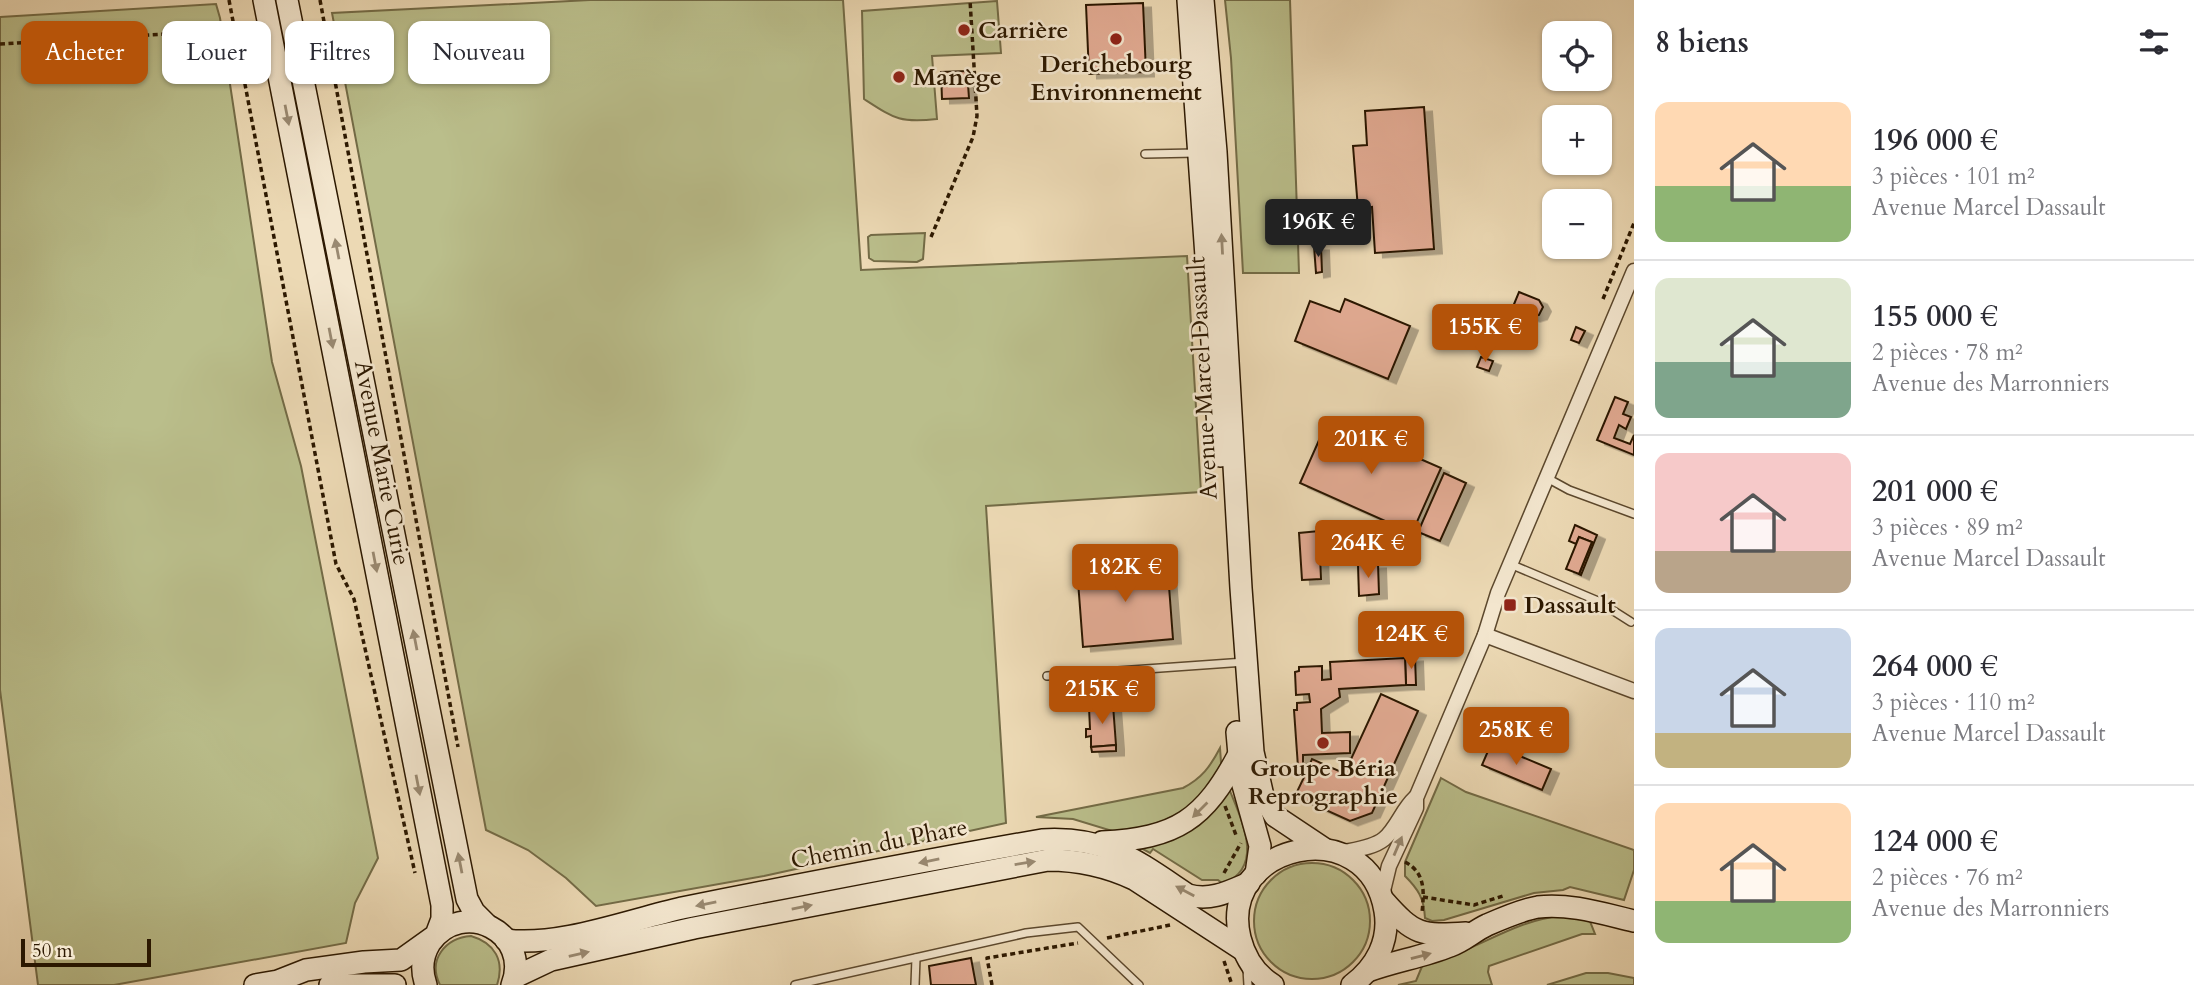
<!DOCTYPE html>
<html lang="fr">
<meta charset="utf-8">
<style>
:root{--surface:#fff;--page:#f2f2f3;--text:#2b2b33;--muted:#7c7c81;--line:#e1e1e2;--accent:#b45309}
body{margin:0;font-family:Cardo,serif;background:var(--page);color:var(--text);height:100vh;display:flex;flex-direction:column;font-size:26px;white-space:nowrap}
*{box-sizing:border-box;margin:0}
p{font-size:23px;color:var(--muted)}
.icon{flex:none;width:38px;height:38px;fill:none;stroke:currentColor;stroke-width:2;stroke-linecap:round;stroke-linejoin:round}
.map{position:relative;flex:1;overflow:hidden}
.side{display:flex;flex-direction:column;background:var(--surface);width:560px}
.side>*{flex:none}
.hud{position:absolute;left:21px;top:21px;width:665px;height:63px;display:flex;gap:14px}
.tools{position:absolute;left:1542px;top:21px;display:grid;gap:14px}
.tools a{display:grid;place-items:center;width:70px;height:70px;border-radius:14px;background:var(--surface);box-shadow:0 2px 5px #0004;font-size:35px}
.scale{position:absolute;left:21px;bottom:18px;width:130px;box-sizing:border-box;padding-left:7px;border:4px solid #2c1800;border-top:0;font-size:19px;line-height:24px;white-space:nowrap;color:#2c1800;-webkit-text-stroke:5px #f3e6ce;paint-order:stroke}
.price{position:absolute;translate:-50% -60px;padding:0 16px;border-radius:7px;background:var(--accent);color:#fff;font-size:23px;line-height:46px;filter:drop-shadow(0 2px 4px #0008)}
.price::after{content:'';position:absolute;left:50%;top:42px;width:21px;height:16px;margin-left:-10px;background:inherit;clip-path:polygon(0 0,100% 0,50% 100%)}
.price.on{background:#222;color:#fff}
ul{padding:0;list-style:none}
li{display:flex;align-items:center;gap:21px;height:175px;padding:0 21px}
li+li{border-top:2px solid var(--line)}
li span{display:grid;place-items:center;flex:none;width:196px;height:140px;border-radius:14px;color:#555}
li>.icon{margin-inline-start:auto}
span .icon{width:84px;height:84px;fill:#fffc;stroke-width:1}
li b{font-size:30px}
h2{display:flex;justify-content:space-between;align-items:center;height:84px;padding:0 21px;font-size:30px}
.tag{padding:0 24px;border-radius:14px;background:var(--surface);box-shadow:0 2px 5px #0004;font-size:24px;line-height:63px}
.tag.on{background:var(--accent);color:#fff}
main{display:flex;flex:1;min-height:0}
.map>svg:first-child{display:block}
</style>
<main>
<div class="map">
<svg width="1634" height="985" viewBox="0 0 1634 985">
<defs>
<filter id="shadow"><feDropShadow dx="8" dy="4.5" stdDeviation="0" flood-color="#0004"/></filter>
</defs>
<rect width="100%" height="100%" fill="#ecd9b4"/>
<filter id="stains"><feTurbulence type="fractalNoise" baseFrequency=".00286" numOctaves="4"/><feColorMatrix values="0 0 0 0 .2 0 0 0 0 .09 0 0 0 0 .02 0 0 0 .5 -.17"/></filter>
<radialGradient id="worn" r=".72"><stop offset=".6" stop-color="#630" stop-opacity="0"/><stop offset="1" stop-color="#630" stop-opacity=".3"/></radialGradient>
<g fill="#babe8b" stroke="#736b46" stroke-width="2">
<polygon points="590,0 843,0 861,270 1187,256 1201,492 986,506 1006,823 764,876 596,906 566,878 528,850 486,830 332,13"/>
<polygon points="1225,0 1290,0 1299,273 1243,273 1231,58"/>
<path d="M997,1L1001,53L932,56L937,119C900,123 895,119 864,99L862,11Z"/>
<polygon points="216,4 220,18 272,362 301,466 378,858 355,903 346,943 114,985 38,985 0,690 0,17"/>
<polygon points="925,233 923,259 917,262 874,261 869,258 868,237 871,235"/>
<path d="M1220,748L1222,776L1196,811L1122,834L1073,819L1036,817L1183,788C1202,778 1210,767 1220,748Z"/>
<path d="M1441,778L1466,792L1634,850V870L1624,900L1570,887L1563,890L1534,893L1444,920L1432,921L1425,918C1424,898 1418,889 1405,876V862Z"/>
<path d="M1228,790L1230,791C1242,821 1265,867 1223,884L1218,880H1202L1153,849L1150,853L1137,846Z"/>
<circle cx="1312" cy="921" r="58"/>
<path d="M1560,916L1589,919L1595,934H1582L1489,966L1488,972L1492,985H1398L1416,981L1423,964C1471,955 1510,921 1560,916Z"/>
<path d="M471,936C495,943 505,961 497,985H440C427,959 446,938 471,936Z"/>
<polygon points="1586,973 1608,973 1634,978 1634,985 1547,985"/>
</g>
<g fill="#e1aa92" stroke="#2c1800" stroke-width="2" filter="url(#shadow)">
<polygon points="1143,3 1146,72 1089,74 1086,5"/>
<polygon points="967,71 969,98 942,99 941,72"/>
<polygon points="1424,107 1434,249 1375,253 1372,207 1358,209 1353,146 1367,145 1365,111"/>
<polygon points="1314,246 1321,246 1322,272 1316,273"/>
<polygon points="1519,292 1539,300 1543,307 1539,315 1532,317 1512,309"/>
<polygon points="1345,299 1410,326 1388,379 1295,341 1310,301 1340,312"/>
<polygon points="1576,327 1585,331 1579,343 1571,340"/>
<polygon points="1481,357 1493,361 1489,371 1477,367"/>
<polygon points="1615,397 1628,402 1623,414 1631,417 1626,429 1619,425 1614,438 1630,444 1634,435 1634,455 1597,440"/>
<polygon points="1331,420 1441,468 1412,533 1300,483 1320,438 1323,439"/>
<polygon points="1444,473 1466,483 1440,541 1418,532"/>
<polygon points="1575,525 1597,535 1581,575 1579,574 1592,542 1579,537 1576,544 1569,541"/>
<polygon points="1319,531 1321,579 1302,580 1299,533"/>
<polygon points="1579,537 1592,542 1579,574 1566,569"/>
<polygon points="1167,560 1173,639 1083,647 1077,568"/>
<polygon points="1378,564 1379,594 1359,596 1358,565"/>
<polygon points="1415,657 1416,685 1406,685 1405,658"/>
<polygon points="1405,658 1406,685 1339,689 1340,697 1321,709 1322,733 1350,732 1350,753 1303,755 1303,763 1309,766 1312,759 1341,772 1346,770 1381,694 1418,711 1372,813 1350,821 1295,796 1307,771 1298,767 1294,710 1297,710 1297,703 1310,702 1309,694 1296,695 1295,672 1299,671 1299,667 1322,666 1322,680 1331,679 1330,662"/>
<polygon points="1113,705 1116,745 1091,747 1091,736 1086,737 1086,729 1090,729 1089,707"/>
<polygon points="1491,744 1551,769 1542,790 1482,765"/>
<polygon points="1116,745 1116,751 1092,752 1091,747"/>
<polygon points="971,958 976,985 931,985 929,966"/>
</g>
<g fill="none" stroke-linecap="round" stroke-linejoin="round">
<defs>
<g id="lane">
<polyline points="1145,154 1196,153"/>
<polyline points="1547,478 1569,490 1634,514"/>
<polyline points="1510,564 1598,601 1631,622"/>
<polyline points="1047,676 1245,662"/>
<polyline points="1247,969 1248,985"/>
<polyline points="795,985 1026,933 1078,927 1139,985"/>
<polyline points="915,985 916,958"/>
</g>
<g id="street">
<polyline points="1485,635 1634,691"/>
<path d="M1340,853C1353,850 1373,848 1384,839C1397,828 1402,810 1415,798"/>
<polyline points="1382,895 1389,866 1416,808 1416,798 1485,635 1498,593 1634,271"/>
</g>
<g id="secondary">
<polyline points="287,0 467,899 474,912 486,924"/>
<polyline points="1188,0 1220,456"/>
<polyline points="1203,0 1216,152 1241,588 1253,752 1263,796 1275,816 1323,848"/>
<polyline points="1237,732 1241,778 1260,846 1256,874"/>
<path d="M1102,842C1177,838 1204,820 1239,754"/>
<path d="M1384,901C1414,935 1421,936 1466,933"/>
<path d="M506,940C559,947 629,920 682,908C802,884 922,861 1042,840C1107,836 1137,861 1188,895C1211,901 1228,892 1249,883"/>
<path d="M1368,971C1395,961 1423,957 1450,946C1464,941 1474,931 1487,925C1503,918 1521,910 1538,907C1569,903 1604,914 1634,921"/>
<path d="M515,977L551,960L694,928L1048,860C1080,860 1106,866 1134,879L1243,950"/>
<polyline points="255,985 278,981 306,970 364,962 401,960 436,935 442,919 442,905 264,0"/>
<polyline points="330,985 395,985"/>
<path d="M426,985C421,971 422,956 430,943C463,897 532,933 512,985"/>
<path d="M1273,985C1255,974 1245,958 1240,938C1217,844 1368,809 1385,911C1390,941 1376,967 1352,985"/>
</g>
</defs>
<use href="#lane" stroke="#5c482d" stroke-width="10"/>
<use href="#street" stroke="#5c482d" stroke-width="17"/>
<use href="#secondary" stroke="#2c1800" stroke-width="24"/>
<g stroke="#2c1800" stroke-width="3.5" stroke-dasharray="5 3.5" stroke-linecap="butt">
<polyline points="229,0 336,564 354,599 415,873"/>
<polyline points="320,0 458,747"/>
<polyline points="0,44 234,30"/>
<polyline points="931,237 973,137 977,116 970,0"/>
<polyline points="1603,299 1634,223"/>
<polyline points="1225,806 1236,835"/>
<path d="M1405,862C1426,873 1424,892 1422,913"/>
<polyline points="1224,873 1241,843"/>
<polyline points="1423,897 1474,905 1503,896"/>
<polyline points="1107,938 1170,925"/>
<polyline points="1224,961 1232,985"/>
<polyline points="992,985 987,958 1078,943"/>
</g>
<use href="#lane" stroke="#f3e6ce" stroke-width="7"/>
<use href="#street" stroke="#f3e6ce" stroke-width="14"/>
<use href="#secondary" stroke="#f3e6ce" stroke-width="21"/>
</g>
<defs><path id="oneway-solid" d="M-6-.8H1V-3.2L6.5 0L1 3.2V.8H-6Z" transform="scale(1.75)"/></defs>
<g fill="#998971">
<use href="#oneway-solid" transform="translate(287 115) rotate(79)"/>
<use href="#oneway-solid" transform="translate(1222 244) rotate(-93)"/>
<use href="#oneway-solid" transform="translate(337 249) rotate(-101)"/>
<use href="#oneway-solid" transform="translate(331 338) rotate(79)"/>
<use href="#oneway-solid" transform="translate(375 562) rotate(79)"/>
<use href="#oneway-solid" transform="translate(415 640) rotate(-101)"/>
<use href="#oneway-solid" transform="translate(418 785) rotate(79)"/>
<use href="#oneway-solid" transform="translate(1200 810) rotate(135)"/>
<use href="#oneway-solid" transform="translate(1398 846) rotate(-67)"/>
<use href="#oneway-solid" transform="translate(929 861) rotate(169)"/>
<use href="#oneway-solid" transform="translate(460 863) rotate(-101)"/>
<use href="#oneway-solid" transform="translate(1025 863) rotate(-9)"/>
<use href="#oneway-solid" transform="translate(1185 891) rotate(-152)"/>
<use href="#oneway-solid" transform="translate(706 904) rotate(169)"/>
<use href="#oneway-solid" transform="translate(802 907) rotate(-11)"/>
<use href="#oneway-solid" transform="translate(579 954) rotate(-13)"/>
<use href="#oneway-solid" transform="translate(1421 956) rotate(-15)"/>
</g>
<g fill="#8f2418" stroke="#f3e6ce" stroke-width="2.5">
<circle cx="964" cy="30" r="7"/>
<circle cx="1116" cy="39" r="7"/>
<circle cx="899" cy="77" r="7"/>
<rect x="1503" y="598" width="14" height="14" rx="3.5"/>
<circle cx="1323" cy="743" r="7"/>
</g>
<g text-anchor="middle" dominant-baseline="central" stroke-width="5" stroke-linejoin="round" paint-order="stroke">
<g font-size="24" font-weight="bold" fill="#2c1800" stroke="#f3e6ce" text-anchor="start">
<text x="978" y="30">Carrière</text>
<text x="1116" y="64" text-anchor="middle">Derichebourg<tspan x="1116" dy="28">Environnement</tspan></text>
<text x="913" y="77">Manège</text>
<text x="1524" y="605">Dassault</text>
<text x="1323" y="768" text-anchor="middle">Groupe Béria<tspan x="1323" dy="28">Reprographie</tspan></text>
</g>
<g font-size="24" fill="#2c1800" stroke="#f3e6ce">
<text transform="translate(1203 378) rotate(-93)">Avenue Marcel Dassault</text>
<text transform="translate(382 463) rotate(79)">Avenue Marie Curie</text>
<text transform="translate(879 844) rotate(-11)">Chemin du Phare</text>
</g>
</g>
<rect width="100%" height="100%" filter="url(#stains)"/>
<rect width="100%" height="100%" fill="url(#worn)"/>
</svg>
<div class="tools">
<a><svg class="icon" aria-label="locate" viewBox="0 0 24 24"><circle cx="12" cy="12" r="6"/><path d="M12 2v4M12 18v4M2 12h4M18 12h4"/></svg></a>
<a>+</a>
<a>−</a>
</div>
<div class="scale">50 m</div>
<b class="price on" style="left:1318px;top:259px">196K €</b>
<b class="price" style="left:1485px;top:364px">155K €</b>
<b class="price" style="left:1371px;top:476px">201K €</b>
<b class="price" style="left:1368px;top:580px">264K €</b>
<b class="price" style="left:1125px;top:604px">182K €</b>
<b class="price" style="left:1411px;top:671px">124K €</b>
<b class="price" style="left:1102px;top:726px">215K €</b>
<b class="price" style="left:1516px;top:767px">258K €</b>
<div class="hud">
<a class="tag on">Acheter</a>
<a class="tag">Louer</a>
<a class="tag">Filtres</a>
<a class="tag">Nouveau</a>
</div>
</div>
<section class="side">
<h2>8 biens<svg class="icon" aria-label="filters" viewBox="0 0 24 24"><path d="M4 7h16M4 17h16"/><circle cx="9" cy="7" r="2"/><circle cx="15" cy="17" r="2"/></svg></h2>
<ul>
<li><span style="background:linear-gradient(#ffd9b3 60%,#8fb573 0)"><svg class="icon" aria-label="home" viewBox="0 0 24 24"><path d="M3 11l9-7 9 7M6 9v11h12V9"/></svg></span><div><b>196 000 €</b><p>3 pièces · 101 m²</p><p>Avenue Marcel Dassault</p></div></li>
<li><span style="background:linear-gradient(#dfe7d0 60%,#7fa58c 0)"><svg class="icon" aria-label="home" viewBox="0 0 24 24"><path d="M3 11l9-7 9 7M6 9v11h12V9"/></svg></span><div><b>155 000 €</b><p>2 pièces · 78 m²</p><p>Avenue des Marronniers</p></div></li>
<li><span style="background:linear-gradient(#f6c9c9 70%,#b9a48a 0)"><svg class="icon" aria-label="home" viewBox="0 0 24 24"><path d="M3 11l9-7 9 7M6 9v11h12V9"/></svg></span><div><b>201 000 €</b><p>3 pièces · 89 m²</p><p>Avenue Marcel Dassault</p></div></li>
<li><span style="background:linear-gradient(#c9d6e8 75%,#c2b280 0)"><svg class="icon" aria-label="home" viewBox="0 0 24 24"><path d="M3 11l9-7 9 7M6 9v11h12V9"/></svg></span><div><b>264 000 €</b><p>3 pièces · 110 m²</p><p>Avenue Marcel Dassault</p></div></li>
<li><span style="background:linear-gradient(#ffd9b3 70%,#8fb573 0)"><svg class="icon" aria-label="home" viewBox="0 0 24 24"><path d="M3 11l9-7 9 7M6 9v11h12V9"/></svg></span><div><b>124 000 €</b><p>2 pièces · 76 m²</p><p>Avenue des Marronniers</p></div></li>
</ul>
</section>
</main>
